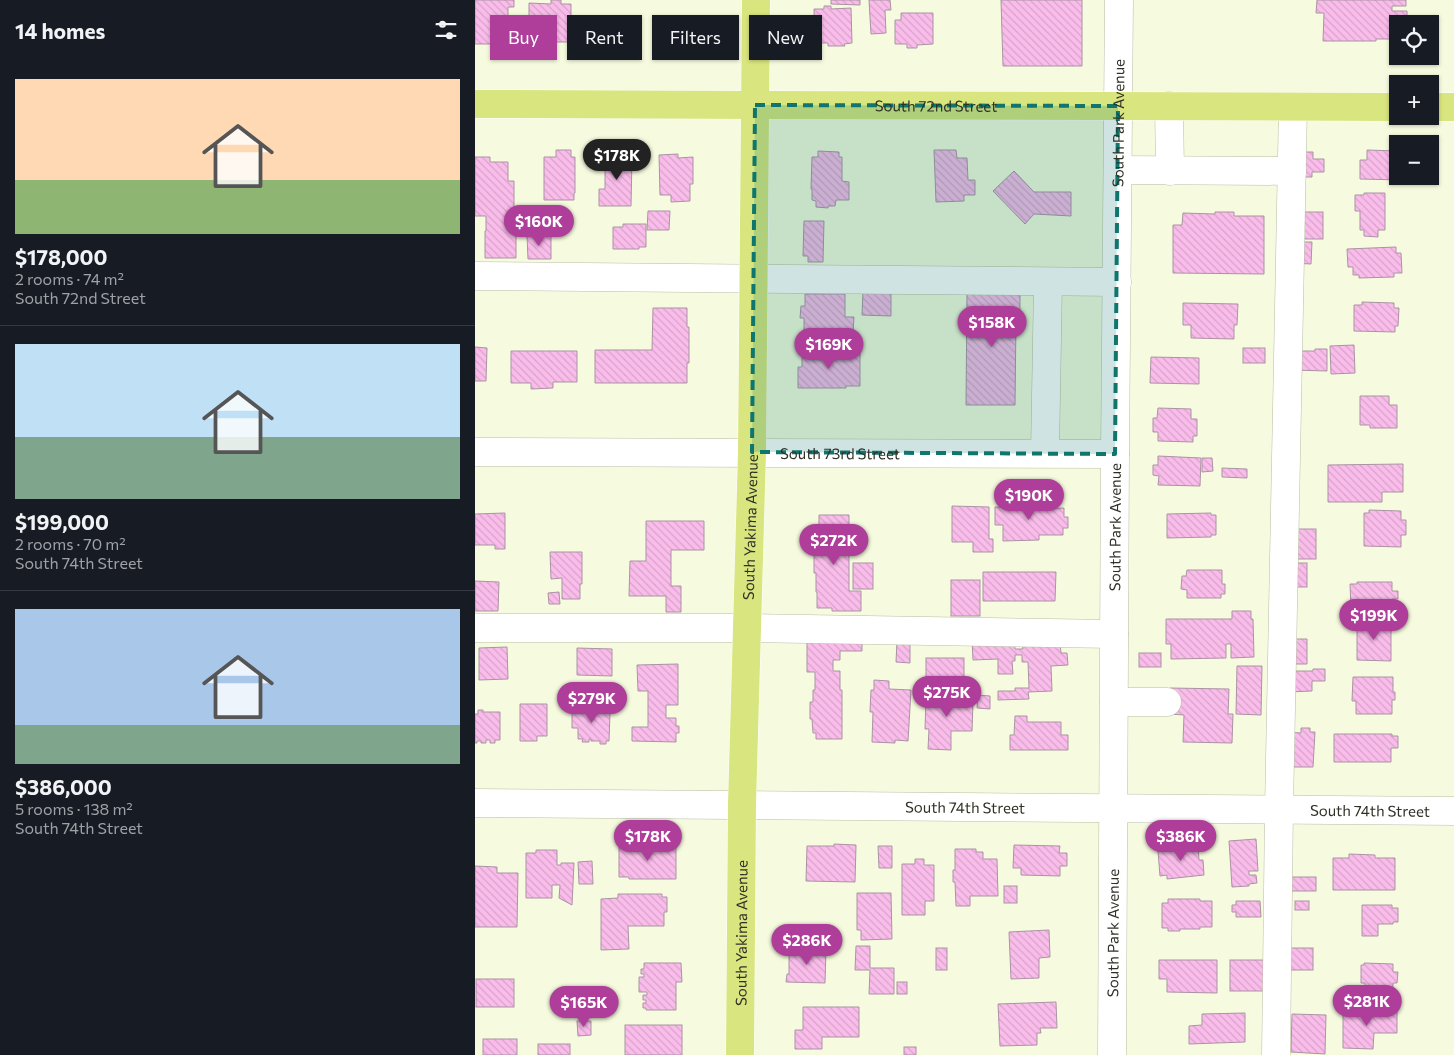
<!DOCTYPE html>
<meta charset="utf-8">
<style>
:root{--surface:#171b24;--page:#20242c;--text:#f1f3f6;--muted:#9ea1a6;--line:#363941;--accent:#ae3e9a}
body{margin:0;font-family:Commissioner,sans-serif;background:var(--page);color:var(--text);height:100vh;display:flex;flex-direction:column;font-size:19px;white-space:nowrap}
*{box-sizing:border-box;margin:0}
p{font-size:16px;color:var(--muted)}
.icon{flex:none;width:28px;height:28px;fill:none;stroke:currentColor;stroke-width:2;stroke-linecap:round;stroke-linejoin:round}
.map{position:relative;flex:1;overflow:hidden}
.drawer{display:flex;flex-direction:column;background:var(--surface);width:475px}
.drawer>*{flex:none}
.guide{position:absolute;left:15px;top:15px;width:475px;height:45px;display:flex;gap:10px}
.controls{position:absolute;left:914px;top:15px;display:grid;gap:10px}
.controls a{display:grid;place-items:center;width:50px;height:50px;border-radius:0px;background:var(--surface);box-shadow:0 1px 4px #0004;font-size:25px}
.price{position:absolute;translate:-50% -42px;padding:0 11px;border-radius:18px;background:var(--accent);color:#fff;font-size:16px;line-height:32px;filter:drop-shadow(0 1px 2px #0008)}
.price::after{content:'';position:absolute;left:50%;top:30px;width:15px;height:11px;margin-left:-8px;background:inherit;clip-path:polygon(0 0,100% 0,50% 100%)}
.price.on{background:#222;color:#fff}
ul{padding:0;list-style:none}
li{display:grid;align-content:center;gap:10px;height:265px;padding:0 15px}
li+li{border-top:1px solid var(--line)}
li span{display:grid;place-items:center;height:155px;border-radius:0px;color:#555}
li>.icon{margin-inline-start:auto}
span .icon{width:90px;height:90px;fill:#fffc;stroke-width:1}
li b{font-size:21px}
h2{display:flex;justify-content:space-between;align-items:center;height:60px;padding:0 15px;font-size:21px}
.chip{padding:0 18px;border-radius:0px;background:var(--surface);box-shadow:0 1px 4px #0004;font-size:18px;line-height:45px}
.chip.on{background:var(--accent);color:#fff}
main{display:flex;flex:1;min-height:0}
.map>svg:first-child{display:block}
</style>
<main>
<section class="drawer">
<h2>14 homes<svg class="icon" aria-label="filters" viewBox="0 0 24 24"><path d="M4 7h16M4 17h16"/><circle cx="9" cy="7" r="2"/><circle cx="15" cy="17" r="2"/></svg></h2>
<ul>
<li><span style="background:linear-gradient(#ffd9b3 65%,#8fb573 0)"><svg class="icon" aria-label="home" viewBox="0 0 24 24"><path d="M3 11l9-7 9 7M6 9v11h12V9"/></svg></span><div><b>$178,000</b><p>2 rooms · 74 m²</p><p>South 72nd Street</p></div></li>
<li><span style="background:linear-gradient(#bfe0f5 60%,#7fa58c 0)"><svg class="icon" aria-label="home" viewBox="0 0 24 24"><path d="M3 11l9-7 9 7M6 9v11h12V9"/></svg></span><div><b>$199,000</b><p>2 rooms · 70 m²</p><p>South 74th Street</p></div></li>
<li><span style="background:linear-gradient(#a9c7e8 75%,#7fa58c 0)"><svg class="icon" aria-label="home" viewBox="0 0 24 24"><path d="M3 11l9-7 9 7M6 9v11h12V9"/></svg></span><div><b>$386,000</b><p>5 rooms · 138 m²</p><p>South 74th Street</p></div></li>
</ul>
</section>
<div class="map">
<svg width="979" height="1055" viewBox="0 0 979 1055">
<defs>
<pattern id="building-back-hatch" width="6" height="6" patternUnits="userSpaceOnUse" patternTransform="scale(1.25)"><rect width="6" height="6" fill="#fabdeb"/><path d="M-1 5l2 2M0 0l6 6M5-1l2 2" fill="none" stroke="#d7a3c9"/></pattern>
</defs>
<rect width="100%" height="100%" fill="#f6fbdf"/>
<g fill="url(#building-back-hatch)" stroke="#ab93a4">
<polygon points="0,0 39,0 39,7 33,7 33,44 0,44"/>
<polygon points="76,0 86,0 86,4 96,4 96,42 64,42 64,36 54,36 54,3 76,4"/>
<polygon points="356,0 385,0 385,5 356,4"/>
<polygon points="394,0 415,0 416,10 410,10 411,33 396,34"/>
<polygon points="526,0 607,0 607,66 528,66"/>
<polygon points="842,0 931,0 931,6 917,6 917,11 932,11 932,21 915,20 915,39 901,39 901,41 848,41 849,13 841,13"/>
<polygon points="349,6 356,6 356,9 376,8 377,43 369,44 370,46 353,46 353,43 340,43 339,9 349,9"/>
<polygon points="426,13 458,13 458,44 442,45 442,48 432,48 432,44 420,44 420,20 426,20"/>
<polygon points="158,22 160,44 141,45 140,23"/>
<polygon points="81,150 96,150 96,157 100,157 100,193 99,193 99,200 69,200 69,157 81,157"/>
<polygon points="459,150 481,150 482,158 492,158 493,180 500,180 500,195 489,195 489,201 461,202"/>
<polygon points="892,150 922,151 922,176 927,176 927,180 885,179 885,160 892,160"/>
<polygon points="343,151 364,152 364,157 367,157 367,181 374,182 374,200 361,200 360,206 353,206 353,208 341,207 341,201 337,200 337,189 336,189 337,157 343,157"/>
<polygon points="130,152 147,152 147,158 157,158 156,206 124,206 124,189 130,189"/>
<polygon points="824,152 838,152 838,159 849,159 849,172 837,172 837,177 823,177"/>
<polygon points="203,154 203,158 218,157 218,184 215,184 215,201 196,202 196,195 185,195 184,155"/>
<polygon points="0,157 15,157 15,162 33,162 33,181 39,181 39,231 41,231 41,258 10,258 10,231 11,231 11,216 0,216"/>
<polygon points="539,171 559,192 596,192 596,216 559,214 550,224 518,191"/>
<polygon points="889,193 910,193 910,230 903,230 903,237 889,236 889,230 885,230 885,211 880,211 880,195 889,195"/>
<polygon points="173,211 195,211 194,230 172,230"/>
<polygon points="740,212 759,212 759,216 789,216 789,274 698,273 698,225 707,225 708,213 740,214"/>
<rect x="817" y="212" width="31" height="27"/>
<polygon points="329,221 349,221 348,262 333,262 333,256 328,256"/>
<polygon points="148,224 171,224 171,247 164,247 164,249 138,249 138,227 148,227"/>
<polygon points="76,235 76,259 53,259 52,236"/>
<polygon points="817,242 837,242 836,264 817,263"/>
<polygon points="921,247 921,253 926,253 927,273 919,273 919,277 884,278 884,275 878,275 878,267 873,267 872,249"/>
<polygon points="388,290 416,291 416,316 387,315"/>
<polygon points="492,292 545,292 545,319 541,319 540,405 491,405"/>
<polygon points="330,294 370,294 370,317 379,317 378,333 329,332 329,318 325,318 326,306 330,306"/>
<polygon points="887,302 919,303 919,308 924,308 923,326 920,326 920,332 879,331 879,305 887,305"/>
<polygon points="708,303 763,304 762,325 759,325 759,339 716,338 716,325 708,325"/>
<polygon points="178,308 212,308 212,327 214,327 214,363 212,363 212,383 120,383 120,350 177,350"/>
<polygon points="879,345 880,373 856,374 855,346"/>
<polygon points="0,347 12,348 11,381 0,381"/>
<rect x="768" y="348" width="22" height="15"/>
<polygon points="840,349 852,349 852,371 817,370 817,351 840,351"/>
<polygon points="337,350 345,350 345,353 385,353 385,386 371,386 371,388 323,388 323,367 327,367 327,352 337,352"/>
<polygon points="36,351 102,351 102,382 78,382 78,388 56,389 56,383 36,383"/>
<polygon points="676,357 724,358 724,384 675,383"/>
<polygon points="885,396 914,396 914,405 922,405 922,428 895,428 895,425 885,425"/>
<polygon points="683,408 716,409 716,419 722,419 722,436 718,436 718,442 683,441 683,432 678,432 678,418 682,418"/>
<polygon points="683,456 726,458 725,486 683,485 684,476 678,475 678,465 683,465"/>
<polygon points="727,458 737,458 738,471 727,472"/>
<polygon points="928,464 928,492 907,492 907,502 853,502 853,465"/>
<polygon points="747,468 772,469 772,478 747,477"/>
<polygon points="530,499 544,499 544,504 568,504 568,509 589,508 589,517 593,517 593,528 588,528 588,535 564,535 564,540 528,541 528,525 520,525 520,507 530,507"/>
<polygon points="477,506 514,507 514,539 518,539 518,552 498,552 498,542 477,542"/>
<polygon points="894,510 926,511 926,520 931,520 931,535 926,535 926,547 889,546 889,513 894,513"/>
<polygon points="30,513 30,549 20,549 20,545 0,545 0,514"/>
<polygon points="736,513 736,515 741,515 741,535 736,535 736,537 692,538 692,514"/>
<polygon points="344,515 374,515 374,591 386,591 386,611 357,611 357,608 342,608 342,592 341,592 341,573 339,573 339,540 344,540"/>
<polygon points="171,521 229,521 229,550 196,550 196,586 206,586 206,612 191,612 191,596 154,596 155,561 171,561"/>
<rect x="813" y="529" width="28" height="30"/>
<polygon points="75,552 107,552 107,584 105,584 105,599 87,599 87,578 76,579"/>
<rect x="378" y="563" width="20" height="26"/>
<rect x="812" y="563" width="20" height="24"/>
<polygon points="712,570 747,570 747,584 750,584 750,594 746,594 746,598 712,598 712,590 706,589 707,576 711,576"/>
<polygon points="508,572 581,572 580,601 508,601"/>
<rect x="476" y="580" width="29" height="36"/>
<polygon points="0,581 24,582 23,611 0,611"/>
<polygon points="882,582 917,582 917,591 923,591 923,599 917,599 917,608 876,609 875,584 882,584"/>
<polygon points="84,592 85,604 74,604 73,593"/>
<polygon points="757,611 776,611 776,619 778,619 779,657 756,658 756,644 751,644 751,658 696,659 696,644 691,644 691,619 757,619"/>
<polygon points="882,622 916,622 916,661 882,660"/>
<polygon points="539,637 540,649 548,649 547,643 585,642 586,653 592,653 593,665 576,666 577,691 553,692 554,699 523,700 523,691 540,691 540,688 554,688 553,662 547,662 547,655 540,655 540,661 537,661 538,674 523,674 523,659 498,660 497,639"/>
<polygon points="332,639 387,641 387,651 365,651 365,660 358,660 358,671 365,671 365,690 367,690 367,739 341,739 341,733 338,733 337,719 335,719 335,702 338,702 338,690 340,690 340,672 332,672"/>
<polygon points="812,639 832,639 832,664 811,664"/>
<polygon points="422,641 435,641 435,663 421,662"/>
<polygon points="32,647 33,679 4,680 4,648"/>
<polygon points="102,648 137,649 137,676 102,675"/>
<rect x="664" y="653" width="22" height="14"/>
<rect x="451" y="658" width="38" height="23"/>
<polygon points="203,664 203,705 191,705 191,718 201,718 201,726 204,726 204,733 201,733 201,742 157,741 157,727 173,727 173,691 163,691 162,665"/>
<polygon points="762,666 787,666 786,715 761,714"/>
<polygon points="838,669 850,669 850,681 837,681 837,691 812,692 811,671 838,671"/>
<polygon points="878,677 918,677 918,692 920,692 920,700 917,700 917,714 881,714 881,701 877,701"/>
<polygon points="399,680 414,681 414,689 436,690 433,741 420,740 420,743 397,742 398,712 395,712 396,690 399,690"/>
<polygon points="463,688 482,689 482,702 498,702 497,731 476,731 476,750 453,749 454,729 450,729 451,699 463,699"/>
<polygon points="695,688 754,689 753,714 758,714 757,743 708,742 709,715 695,714"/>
<polygon points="503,695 515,696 515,709 502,708"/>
<polygon points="110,702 120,702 120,712 135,713 134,741 131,741 131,744 125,744 125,741 116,741 116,739 114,739 114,742 107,742 108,739 103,739 103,728 97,728 97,712 109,712"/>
<polygon points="45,704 72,704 72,736 62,736 62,741 45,741"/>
<polygon points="3,710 8,710 8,712 25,712 25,740 20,740 20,743 15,743 15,740 11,740 11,743 6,743 6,741 2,741 2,743 0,743 0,714 3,714"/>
<polygon points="540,716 552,716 552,722 586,722 586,735 593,735 593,750 535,750 535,735 539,735"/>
<polygon points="826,728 835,728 835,732 840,732 838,767 815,767 811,732 826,733"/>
<polygon points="859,734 917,734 917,736 923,736 923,748 916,748 916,762 859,762"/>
<polygon points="781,839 783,871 774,871 774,875 781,875 782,883 774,884 774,886 757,887 754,841"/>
<polygon points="359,844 381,845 380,882 331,881 332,846 359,846"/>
<polygon points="154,845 201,845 201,879 154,879 154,877 144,877 144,847 154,847"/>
<polygon points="539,845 585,846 584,853 592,853 592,866 585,866 585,876 546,875 546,868 538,868"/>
<polygon points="723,845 724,860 728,860 729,875 692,879 692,875 685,876 683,851 691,851 691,847"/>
<polygon points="403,846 417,846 417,868 404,868"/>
<polygon points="480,849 501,849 501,852 508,852 508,859 522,859 523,896 495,896 495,906 481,906 480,882 478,882 478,870 480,870"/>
<polygon points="61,850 82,850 82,865 86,865 86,863 99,863 97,905 84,898 85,885 77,885 77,898 51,898 51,853 61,853"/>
<polygon points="874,854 900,855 900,858 920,858 920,890 858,890 858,858 874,858"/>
<polygon points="440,859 449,859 449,865 459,865 459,901 450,901 450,915 427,915 427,864 440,864"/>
<polygon points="117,861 118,884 104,884 103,862"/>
<polygon points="0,866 22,867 22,873 43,873 42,927 0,927"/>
<rect x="814" y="877" width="27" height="14"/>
<rect x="529" y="886" width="13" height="17"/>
<polygon points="382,893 416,893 417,939 386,940 386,930 382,930"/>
<polygon points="143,894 187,894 187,897 192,897 192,912 189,912 189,926 153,926 154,949 126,950 126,899 143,898"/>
<polygon points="693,899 725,899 725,901 737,901 737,927 725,927 725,929 705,929 705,931 693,931 693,928 687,928 687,903 693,903"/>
<polygon points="761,901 785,901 786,917 761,917 761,912 757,912 757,905 761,905"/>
<rect x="820" y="901" width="14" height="9"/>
<polygon points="887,905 917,905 917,908 923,908 923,922 918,922 918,924 903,924 903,936 887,936"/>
<polygon points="574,930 575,957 564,958 564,978 536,979 534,932"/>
<polygon points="381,946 395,946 395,968 419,968 419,994 394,994 395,970 380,970"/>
<polygon points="314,948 351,949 350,983 311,982 312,974 314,974"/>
<rect x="461" y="948" width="11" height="22"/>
<rect x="814" y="948" width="24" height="22"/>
<polygon points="684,960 742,960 742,993 692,992 692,979 684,979"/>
<rect x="755" y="960" width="35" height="31"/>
<polygon points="169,963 206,963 207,982 201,982 201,1010 171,1010 171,1008 168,1008 168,1003 171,1003 171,1000 168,1000 168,995 172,995 172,992 164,992 164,977 169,977 169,974 166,974 166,969 169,969"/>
<polygon points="889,963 918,964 918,972 923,972 922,983 918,983 918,991 909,991 908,997 890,997 890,983 886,983 886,965 889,965"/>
<rect x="1" y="979" width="38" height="28"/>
<rect x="422" y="982" width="10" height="12"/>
<polygon points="581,1002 582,1028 565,1028 566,1033 562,1033 562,1045 525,1046 523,1004"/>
<polygon points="328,1007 384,1007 384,1037 347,1037 347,1049 320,1049 320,1030 328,1030"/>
<polygon points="868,1010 922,1010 922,1033 899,1033 898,1049 868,1048"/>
<polygon points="770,1013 770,1042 714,1044 714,1026 727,1025 727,1014"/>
<polygon points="817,1014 851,1015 850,1054 816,1052"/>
<polygon points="102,1021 116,1021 116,1035 103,1036"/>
<rect x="150" y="1025" width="57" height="30"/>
<rect x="8" y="1039" width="34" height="16"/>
<rect x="63" y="1044" width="32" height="11"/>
<rect x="429" y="1047" width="12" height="8"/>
</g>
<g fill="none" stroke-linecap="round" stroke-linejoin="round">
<defs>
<g id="minor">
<polyline points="694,106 695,171"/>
<polyline points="643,170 817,171"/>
<polyline points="0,276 642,282"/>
<path id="s1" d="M0,452L640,454"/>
<polyline points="570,453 573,282"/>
<polyline points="0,628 272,628 639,634"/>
<polyline points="639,702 692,702"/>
<path id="s2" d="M0,803L979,811"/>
<path id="s3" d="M637,1055L640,454L644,0"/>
<polyline points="801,1055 804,809 818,107"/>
</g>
<g id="major">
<path id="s4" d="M0,104L922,107"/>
<polyline points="955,107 979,107"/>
<path id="s5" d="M265,1055L267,804L277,452L281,0"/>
</g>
</defs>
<use href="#minor" stroke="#b8bea3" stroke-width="29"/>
<use href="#major" stroke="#fff" stroke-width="29"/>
<use href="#minor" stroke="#fff" stroke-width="28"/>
<use href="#major" stroke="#d9e57e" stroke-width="28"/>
</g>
<path fill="#0f766e" fill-opacity="0.2" stroke="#0f766e" stroke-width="4" stroke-dasharray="10 6" stroke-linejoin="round" d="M280,105L643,106L640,454L277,452Z"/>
<g text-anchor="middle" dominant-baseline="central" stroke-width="4.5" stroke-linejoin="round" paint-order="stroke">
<g font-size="15" fill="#2f3126" stroke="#fff">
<text stroke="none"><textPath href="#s4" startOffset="461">South 72nd Street</textPath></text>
<text stroke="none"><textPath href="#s3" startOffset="932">South Park Avenue</textPath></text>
<text stroke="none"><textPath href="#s1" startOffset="365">South 73rd Street</textPath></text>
<text stroke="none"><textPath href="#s3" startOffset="528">South Park Avenue</textPath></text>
<text stroke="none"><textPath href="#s5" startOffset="528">South Yakima Avenue</textPath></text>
<text stroke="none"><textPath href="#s2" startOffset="490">South 74th Street</textPath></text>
<text stroke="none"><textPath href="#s2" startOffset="895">South 74th Street</textPath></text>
<text stroke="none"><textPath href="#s5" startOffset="122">South Yakima Avenue</textPath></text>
<text stroke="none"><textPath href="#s3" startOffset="122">South Park Avenue</textPath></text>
</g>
</g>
</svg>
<div class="controls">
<a><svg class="icon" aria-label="locate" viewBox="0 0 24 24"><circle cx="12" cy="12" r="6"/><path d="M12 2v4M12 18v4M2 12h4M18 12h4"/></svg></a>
<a>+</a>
<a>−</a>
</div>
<b class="price on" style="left:142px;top:181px">$178K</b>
<b class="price" style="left:64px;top:247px">$160K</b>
<b class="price" style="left:517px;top:348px">$158K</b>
<b class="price" style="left:354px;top:370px">$169K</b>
<b class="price" style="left:554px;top:521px">$190K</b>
<b class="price" style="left:359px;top:566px">$272K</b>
<b class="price" style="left:899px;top:641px">$199K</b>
<b class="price" style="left:472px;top:718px">$275K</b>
<b class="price" style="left:117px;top:724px">$279K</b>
<b class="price" style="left:173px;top:862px">$178K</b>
<b class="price" style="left:706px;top:862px">$386K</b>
<b class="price" style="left:332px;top:966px">$286K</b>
<b class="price" style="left:892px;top:1027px">$281K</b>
<b class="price" style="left:109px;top:1028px">$165K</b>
<div class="guide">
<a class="chip on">Buy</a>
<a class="chip">Rent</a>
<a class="chip">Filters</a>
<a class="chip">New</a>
</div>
</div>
</main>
